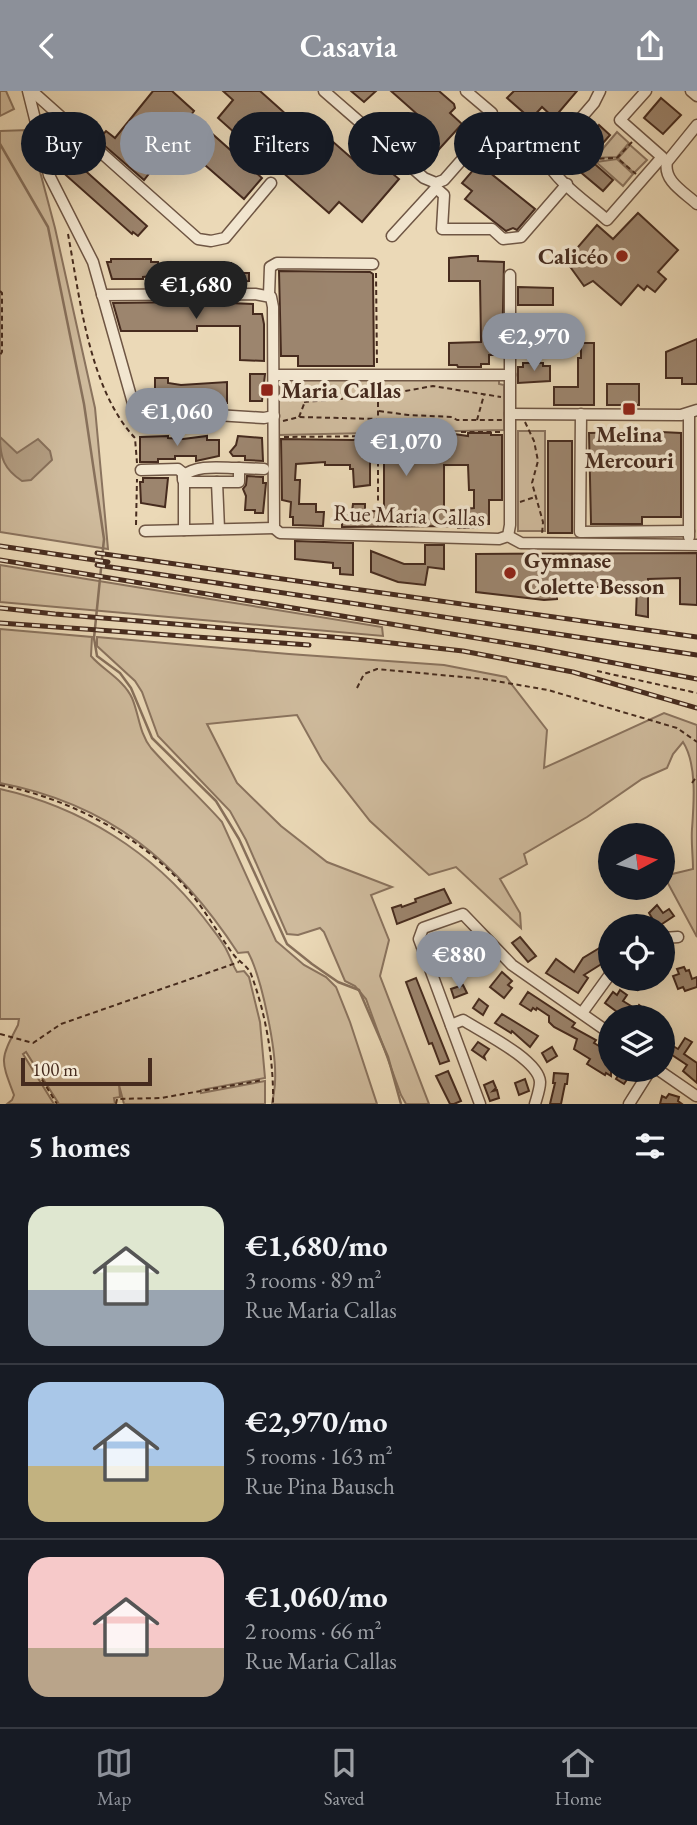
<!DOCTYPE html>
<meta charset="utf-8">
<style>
:root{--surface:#171b24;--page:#20242c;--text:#f1f3f6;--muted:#9ea1a6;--line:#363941;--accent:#8c9099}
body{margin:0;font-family:"EB Garamond",serif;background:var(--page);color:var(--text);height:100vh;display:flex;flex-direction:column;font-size:26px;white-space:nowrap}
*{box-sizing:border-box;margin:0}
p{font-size:23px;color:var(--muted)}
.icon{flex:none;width:38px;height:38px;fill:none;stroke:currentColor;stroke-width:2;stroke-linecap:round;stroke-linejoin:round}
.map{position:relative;height:1013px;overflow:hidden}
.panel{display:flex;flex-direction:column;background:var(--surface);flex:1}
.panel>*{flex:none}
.hud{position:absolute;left:21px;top:21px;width:656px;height:63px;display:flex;gap:14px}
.needle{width:46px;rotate:83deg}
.fabs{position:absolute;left:598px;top:732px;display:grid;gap:14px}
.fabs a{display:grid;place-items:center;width:77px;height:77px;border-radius:50%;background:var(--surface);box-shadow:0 7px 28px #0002;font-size:35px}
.scale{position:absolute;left:21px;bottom:18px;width:131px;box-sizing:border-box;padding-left:7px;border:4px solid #462b1e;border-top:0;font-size:19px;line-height:24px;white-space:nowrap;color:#462b1e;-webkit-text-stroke:5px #f2e6d0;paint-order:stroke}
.price{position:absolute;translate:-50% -60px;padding:0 16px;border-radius:24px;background:var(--accent);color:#fff;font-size:23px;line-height:46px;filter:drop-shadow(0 2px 4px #0008)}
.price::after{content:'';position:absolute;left:50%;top:42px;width:21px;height:16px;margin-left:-10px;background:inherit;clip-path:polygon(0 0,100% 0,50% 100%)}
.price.selected{background:#222;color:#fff}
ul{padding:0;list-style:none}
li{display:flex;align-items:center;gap:21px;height:175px;padding:0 28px}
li+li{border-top:2px solid var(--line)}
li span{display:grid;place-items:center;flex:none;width:196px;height:140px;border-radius:21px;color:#555}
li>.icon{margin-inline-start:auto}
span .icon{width:84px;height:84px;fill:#fffc;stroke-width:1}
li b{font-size:30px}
h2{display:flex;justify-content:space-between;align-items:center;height:84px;padding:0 28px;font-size:30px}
.chip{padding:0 24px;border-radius:32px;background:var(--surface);box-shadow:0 7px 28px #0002;font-size:24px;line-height:63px}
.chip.selected{background:var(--accent);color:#fff}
header{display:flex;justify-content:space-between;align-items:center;height:91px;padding:0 28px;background:var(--accent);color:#fff;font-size:32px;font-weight:600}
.menu{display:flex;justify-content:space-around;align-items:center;height:98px;border-top:2px solid var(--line);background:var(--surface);font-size:19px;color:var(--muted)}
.menu a{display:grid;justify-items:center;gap:4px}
.menu .selected{color:var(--accent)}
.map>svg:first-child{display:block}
</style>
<header><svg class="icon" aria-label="back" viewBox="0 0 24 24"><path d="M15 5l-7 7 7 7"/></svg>Casavia<svg class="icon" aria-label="share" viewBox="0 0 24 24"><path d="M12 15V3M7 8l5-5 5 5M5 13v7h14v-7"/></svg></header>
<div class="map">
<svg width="697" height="1013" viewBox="0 0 697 1013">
<rect width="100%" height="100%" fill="#ebd9b7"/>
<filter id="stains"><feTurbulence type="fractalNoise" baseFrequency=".00286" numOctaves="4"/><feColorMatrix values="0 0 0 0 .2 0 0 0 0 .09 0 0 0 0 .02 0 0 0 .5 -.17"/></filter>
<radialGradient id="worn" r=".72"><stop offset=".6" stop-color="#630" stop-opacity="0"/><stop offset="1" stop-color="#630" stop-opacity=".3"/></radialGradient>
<g fill="#cfbb9d" stroke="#8a735e" stroke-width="2">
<polygon points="0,0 6,0 14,18 0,25"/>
<polygon points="29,39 55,137 95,317 108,458 0,441 0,40"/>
<polygon points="617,41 629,52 617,66 595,67"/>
<polygon points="630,54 647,69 634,82 618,67"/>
<polygon points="617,68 633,83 623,95 596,71"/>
<polygon points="499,287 499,293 504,294 504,339 279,344 278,294 282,288"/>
<rect x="518" y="340" width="27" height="100"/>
<polygon points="0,474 382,536 383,545 0,511"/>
<path d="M0,538L92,546L91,565C103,579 124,589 132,607C139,623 139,642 151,657C174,683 200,706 222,731L276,850L304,874L326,886L336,896L350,931L377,1013H272C273,1006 275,998 275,991C277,961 262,887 248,861L238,862C178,770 109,713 0,692Z"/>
<path d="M97,546L289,563L444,574L506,586L547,639L544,677L664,622L697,634V846L664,785L693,778C693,765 691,751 692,738C694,711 697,673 683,651L673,663L667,677L642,688L587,726L524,763L527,773L500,788L520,822L521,837L456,776L429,784L370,730L322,669L297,624L207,633L237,692L281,735L327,771L392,796L371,804L389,849L380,885L429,1013H406L401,1004L366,908L355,895L345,890L324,841L320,837L298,844L287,843L246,749L230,720L158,645L142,601L135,590L97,555Z"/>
<path d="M0,698C81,716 153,761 204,827C212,838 223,850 228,862C231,868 233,875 237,881L244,880L249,886L260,931L265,987L201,999V1002L265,990V1013H124L119,994L120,1006L114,1007L115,1013H59L26,961L23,963L54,1013H7L12,1009L14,1004C0,967 0,969 18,934L19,928H0Z"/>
</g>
<path fill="#b39e83" stroke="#87705b" stroke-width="2" d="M0,346L17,362L38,348L50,360L52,369L31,389L22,390C4,378 0,367 0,346Z"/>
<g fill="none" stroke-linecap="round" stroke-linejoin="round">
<polyline stroke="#87705b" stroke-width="2.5" points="0,53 48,136 84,313 104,448 94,547 97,565 120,582 131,597 152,647 216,710 239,748 287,853 312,873 338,891 359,899 388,966 401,1013"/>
</g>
<g fill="#9c856e" stroke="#462b1e" stroke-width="2" fill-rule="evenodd">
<polygon points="153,0 172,0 194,20 191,24 262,87 244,108 174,47 146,75 151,80 144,89 98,49 106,40 115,47"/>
<polygon points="223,0 260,0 297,33 265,69 218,27 233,9"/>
<polygon points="351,0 376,0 364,11"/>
<polygon points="391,0 439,0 454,13 455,17 450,22 462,33 431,67 419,56 435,39"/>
<polygon points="514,0 577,0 554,27 542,16 531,28 507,7"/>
<polygon points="661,7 681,24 663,43 644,27"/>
<polygon points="599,34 610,44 589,68 613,89 603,100 566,69"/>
<polygon points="313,44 325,55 331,49 364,78 374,67 399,88 362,131 339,111 329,122 281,80"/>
<polygon points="70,66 147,135 138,145 133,141 132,143 59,78"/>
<polygon points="480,71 492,79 489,81 535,118 517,139 513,137 506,140 465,108 472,100 462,92"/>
<polygon points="638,122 678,159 658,181 666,188 655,201 647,195 644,199 638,194 621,214 593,190 584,195 566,170 597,134 613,148"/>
<polygon points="471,165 478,165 478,170 504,171 502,264 489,264 489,273 481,273 481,276 458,276 457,274 449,274 449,252 481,251 480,190 449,190 449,167"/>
<polygon points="111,168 151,168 151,171 158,171 158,177 180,177 180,189 165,186 165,184 143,186 143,188 112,188 107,171 111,171"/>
<polygon points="231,172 231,182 249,182 249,190 197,193 197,176 208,176 208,173"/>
<polygon points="279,180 370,181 373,183 374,275 298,275 298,265 281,265"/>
<polygon points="518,196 553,197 553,214 518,214"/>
<polygon points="185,211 189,212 189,215 204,215 204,211 253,213 253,223 262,223 264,233 264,270 240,269 240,235 197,235 197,240 121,240 113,212"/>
<polygon points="524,234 552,235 552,253 519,252 519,238 524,238"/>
<polygon points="697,248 697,293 682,293 682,287 666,287 666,261"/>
<polygon points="581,252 594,252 594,314 554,314 554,296 578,296 578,267 581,267"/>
<polygon points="523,272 543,272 543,275 550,275 550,290 518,292 518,276 523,276"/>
<polygon points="250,283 265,283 262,310 250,310"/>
<polygon points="155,287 168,287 168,292 181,294 227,291 227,312 155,313"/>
<rect x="607" y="293" width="32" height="21"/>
<polygon points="661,341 681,342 681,426 642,426 642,433 591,433 589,342"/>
<path d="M447,342L468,345V342H491V344H502V409H489V433H481V437H458V435L342,436V419L352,420L353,413H365V421L384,419V363H375L370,367V394L354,396L353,378H350V374H325V371L296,373L295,389H300L299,413H316V421H324L323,435L293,434V426H290L291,411L282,409L281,348L353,349L384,345H418V343L447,345ZM444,374H468L469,399H474V417L444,420Z"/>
<polygon points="168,345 168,347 183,348 207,345 207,349 219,349 219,365 196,370 196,365 175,365 175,368 158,368 158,371 140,371 140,346"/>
<polygon points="238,345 262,347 263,370 245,369 245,365 233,365 230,361 236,354"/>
<rect x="548" y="350" width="24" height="92"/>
<polygon points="247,385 263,386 263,392 266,392 263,422 255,422 255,419 245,419 246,405 243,398 246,394"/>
<polygon points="143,387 168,387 165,416 141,412 140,391 143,391"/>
<polygon points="295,450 353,452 353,484 340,483 340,477 333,477 333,472 295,468"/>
<polygon points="425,454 444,454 444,478 428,476 425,494 398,491 371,481 371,460 404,473 425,473"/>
<polygon points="697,462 697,514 680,513 680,487 648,488 648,526 636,524 637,496 570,496 570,501 557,501 557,508 544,509 476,501 476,463"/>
<polygon points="444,798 451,812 397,833 392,817 401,814 402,816 416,811 415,808"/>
<polygon points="657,814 663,822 669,818 674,825 659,835 644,833 652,827 649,822"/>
<polygon points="466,843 476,852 474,855 494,874 486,882 480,878 476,874 478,873 467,861 465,862 458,854 458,848"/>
<polygon points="611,843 611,867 584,884 588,887 578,902 546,882 556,868 574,881 583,867 606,853 603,849"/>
<polygon points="520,846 536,865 528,871 512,852"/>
<polygon points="442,852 443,854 446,853 451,866 446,867 449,874 442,877 434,854"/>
<polygon points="684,876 686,880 689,879 692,888 697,886 697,896 685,900 683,896 678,898 673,885 679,883 677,878"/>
<polygon points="502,881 512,890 508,894 512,897 504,907 490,896"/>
<polygon points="416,887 449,970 440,973 432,952 429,953 406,891"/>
<polygon points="631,887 643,887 647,893 638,899"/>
<polygon points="463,894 467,902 454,907 451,898"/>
<polygon points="620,899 627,904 623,910 636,918 639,914 648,921 647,926 624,926 605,912 613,901 617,904"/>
<polygon points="528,901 575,932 572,936 596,949 594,952 611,962 611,985 606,982 605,984 587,973 590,968 574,958 577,948 554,936 549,931 549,925 537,917 536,919 533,917 531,920 520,913"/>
<polygon points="479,908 488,915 483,924 473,917"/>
<polygon points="502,923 538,945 530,956 512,940 511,942 495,932"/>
<polygon points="685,947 692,951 684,963 697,972 697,992 683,980 687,974 663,958 663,949 678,958"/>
<polygon points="478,951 489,958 484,965 485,968 472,959"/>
<polygon points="552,956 557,965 547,971 542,962"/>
<polygon points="622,978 634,978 624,993 616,988"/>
<polygon points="448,980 461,1010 454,1013 450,1013 436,985"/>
<polygon points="554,982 568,983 567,993 565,993 561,1013 550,1013 555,992 553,992"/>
<polygon points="525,988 529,1000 519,1004 515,992"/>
<polygon points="493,990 496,997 493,1000 497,999 499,1007 490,1010 484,994"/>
<polygon points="669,1003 679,1006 678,1010 682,1013 660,1013 662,1005 666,1007"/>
</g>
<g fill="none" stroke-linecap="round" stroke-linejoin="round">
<defs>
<g id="minor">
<polyline points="28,0 49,84 93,171 138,330 216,324 264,327 274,325"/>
<polyline points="32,0 198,148 211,150 225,147 271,92"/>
<polyline points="324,0 424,87 436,92 444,89 473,56 479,53 539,66 550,63 594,12 600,0"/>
<polyline points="466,0 492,22 492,29 485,53"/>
<polyline points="691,0 697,5"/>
<path d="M697,34L667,71C663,90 684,101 697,113"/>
<path d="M544,66C556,91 587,111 607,129L662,66L620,29L646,0"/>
<polyline points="436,92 436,97 444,104 442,138 492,138 503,148 521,146 567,93"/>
<polyline points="392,145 436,97"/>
<polyline points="102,204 255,203 271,206 273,216 274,437 280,442 499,448 508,445 510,434 510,184"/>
<polyline points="269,204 270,176 277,172 373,173"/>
<polyline points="274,284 510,284"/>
<polyline points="510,323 681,324 697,319"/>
<polyline points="581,323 580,441 689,440"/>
<polyline points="689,323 689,446"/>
<polyline points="239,377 264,378"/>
<polyline points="141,379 178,378 183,382 183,389"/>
<path d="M183,385C197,373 221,377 239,377V391H184V439"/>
<polyline points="217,391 219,438"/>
<polyline points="145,440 274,437"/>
<polyline points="508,445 521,452 697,454"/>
<polyline points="663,847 678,846"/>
<polyline points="582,922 611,882"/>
<path d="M451,934L463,929C482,941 539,969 540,991C540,998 537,1006 535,1013"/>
<polyline points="657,978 696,1005"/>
<polyline points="480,1013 419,848 423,837 463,823 512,874 611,943"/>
<polyline points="629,1013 651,978"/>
</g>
</defs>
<use href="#minor" stroke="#6f5644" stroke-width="13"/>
<g stroke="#462b1e" stroke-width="2" stroke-dasharray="5 3.5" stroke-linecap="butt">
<polyline points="632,51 617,67 636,83"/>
<polyline points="591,68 616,67"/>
<path d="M68,143C80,207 89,298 135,347L137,372"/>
<polyline points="376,182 377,275"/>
<polyline points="0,200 2,202 2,261 0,264"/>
<polyline points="378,294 378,435"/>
<polyline points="304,311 378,305 433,295 501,306"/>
<polyline points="379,320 408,324 452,326 457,329 502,329"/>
<polyline points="299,326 311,295"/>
<polyline points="477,329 484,304"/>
<polyline points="283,330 299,326 378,328"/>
<polyline points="525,331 534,350 538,370 532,392 543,431 542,443"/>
<polyline points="461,341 502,341"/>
<polyline points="379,343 434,342"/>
<polyline points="284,346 377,345"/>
<polyline points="520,411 535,406"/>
<polyline points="136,434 137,388"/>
<polyline points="597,580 697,602"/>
<polyline points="357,597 364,583 377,578 484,588 548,599 677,637 697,651"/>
<polyline points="692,692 697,685"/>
<path d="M0,694C72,708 147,748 193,805C208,824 219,844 233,863C239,871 247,874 251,883C266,923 274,970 273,1013"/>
<polyline points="0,943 33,952 61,933 239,871"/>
<polyline points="33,974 57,1013"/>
<polyline points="116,1013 117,1008 161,1007 263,989"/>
</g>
<use href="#minor" stroke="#f2e6d0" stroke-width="10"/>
<defs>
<g id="rail">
<polyline points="0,455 108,471"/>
<polyline points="97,462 697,546"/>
<polyline points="0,469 537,557 697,588"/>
<polyline points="97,474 697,564"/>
<polyline points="0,517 55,523 356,548 463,560 573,581 697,617"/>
<polyline points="0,532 309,554"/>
</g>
</defs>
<use href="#rail" stroke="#462b1e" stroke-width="5"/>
<use href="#rail" stroke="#f2e6d0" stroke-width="2.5" stroke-dasharray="8" stroke-linecap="butt"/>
</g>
<g fill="#8f2418" stroke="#f2e6d0" stroke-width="2.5">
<circle cx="622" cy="165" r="7"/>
<rect x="260" y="292" width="14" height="14" rx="3.5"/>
<rect x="622" y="311" width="14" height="14" rx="3.5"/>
<circle cx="510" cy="482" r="7"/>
</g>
<g text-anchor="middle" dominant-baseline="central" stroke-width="7" stroke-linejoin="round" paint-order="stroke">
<g font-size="23" font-weight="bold" fill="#462b1e" stroke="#f2e6d0" text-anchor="start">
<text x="608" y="165" text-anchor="end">Calicéo</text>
<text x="281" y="299">Maria Callas</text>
<text x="629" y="343" text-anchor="middle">Melina<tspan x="629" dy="26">Mercouri</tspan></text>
<text x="524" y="469">Gymnase<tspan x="524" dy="26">Colette Besson</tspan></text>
</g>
<g font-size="23" fill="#462b1e" stroke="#f2e6d0">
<text transform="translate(409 424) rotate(2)">Rue Maria Callas</text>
</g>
</g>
<rect width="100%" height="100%" filter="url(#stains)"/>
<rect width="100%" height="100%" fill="url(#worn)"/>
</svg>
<div class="fabs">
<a><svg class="needle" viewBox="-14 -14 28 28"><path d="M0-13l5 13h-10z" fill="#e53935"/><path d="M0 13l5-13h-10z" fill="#9ea1a6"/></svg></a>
<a><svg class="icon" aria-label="locate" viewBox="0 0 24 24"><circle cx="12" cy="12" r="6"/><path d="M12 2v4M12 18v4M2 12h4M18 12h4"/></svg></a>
<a><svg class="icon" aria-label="layers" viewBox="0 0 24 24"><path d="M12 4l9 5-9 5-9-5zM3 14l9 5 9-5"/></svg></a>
</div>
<div class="scale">100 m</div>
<b class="price selected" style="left:196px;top:230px">€1,680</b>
<b class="price" style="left:534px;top:282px">€2,970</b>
<b class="price" style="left:177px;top:357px">€1,060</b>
<b class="price" style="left:406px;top:387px">€1,070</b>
<b class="price" style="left:459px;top:900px">€880</b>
<div class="hud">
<a class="chip">Buy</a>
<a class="chip selected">Rent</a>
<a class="chip">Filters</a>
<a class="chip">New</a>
<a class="chip">Apartment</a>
</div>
</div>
<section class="panel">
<h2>5 homes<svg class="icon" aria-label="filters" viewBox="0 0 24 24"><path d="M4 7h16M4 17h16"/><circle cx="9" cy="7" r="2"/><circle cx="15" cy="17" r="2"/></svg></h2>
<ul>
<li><span style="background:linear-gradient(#dfe7d0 60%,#9aa5b1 0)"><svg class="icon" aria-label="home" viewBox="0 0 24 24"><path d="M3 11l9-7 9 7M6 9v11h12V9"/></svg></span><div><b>€1,680/mo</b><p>3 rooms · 89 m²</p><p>Rue Maria Callas</p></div></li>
<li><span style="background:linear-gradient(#a9c7e8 60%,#c2b280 0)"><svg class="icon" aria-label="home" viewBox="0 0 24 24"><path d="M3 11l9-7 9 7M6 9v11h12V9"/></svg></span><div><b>€2,970/mo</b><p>5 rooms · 163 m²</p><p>Rue Pina Bausch</p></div></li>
<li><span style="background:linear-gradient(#f6c9c9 65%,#b9a48a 0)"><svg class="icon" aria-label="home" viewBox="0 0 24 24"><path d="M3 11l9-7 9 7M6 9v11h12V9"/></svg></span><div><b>€1,060/mo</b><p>2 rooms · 66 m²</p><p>Rue Maria Callas</p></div></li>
</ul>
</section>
<nav class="menu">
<a class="selected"><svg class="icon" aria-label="map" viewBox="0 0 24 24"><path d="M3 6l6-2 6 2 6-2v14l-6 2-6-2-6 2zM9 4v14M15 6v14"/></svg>Map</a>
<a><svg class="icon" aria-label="saved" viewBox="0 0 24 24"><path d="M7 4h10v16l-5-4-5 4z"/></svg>Saved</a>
<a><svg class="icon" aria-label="home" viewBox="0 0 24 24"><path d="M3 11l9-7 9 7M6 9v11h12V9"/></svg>Home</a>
</nav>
